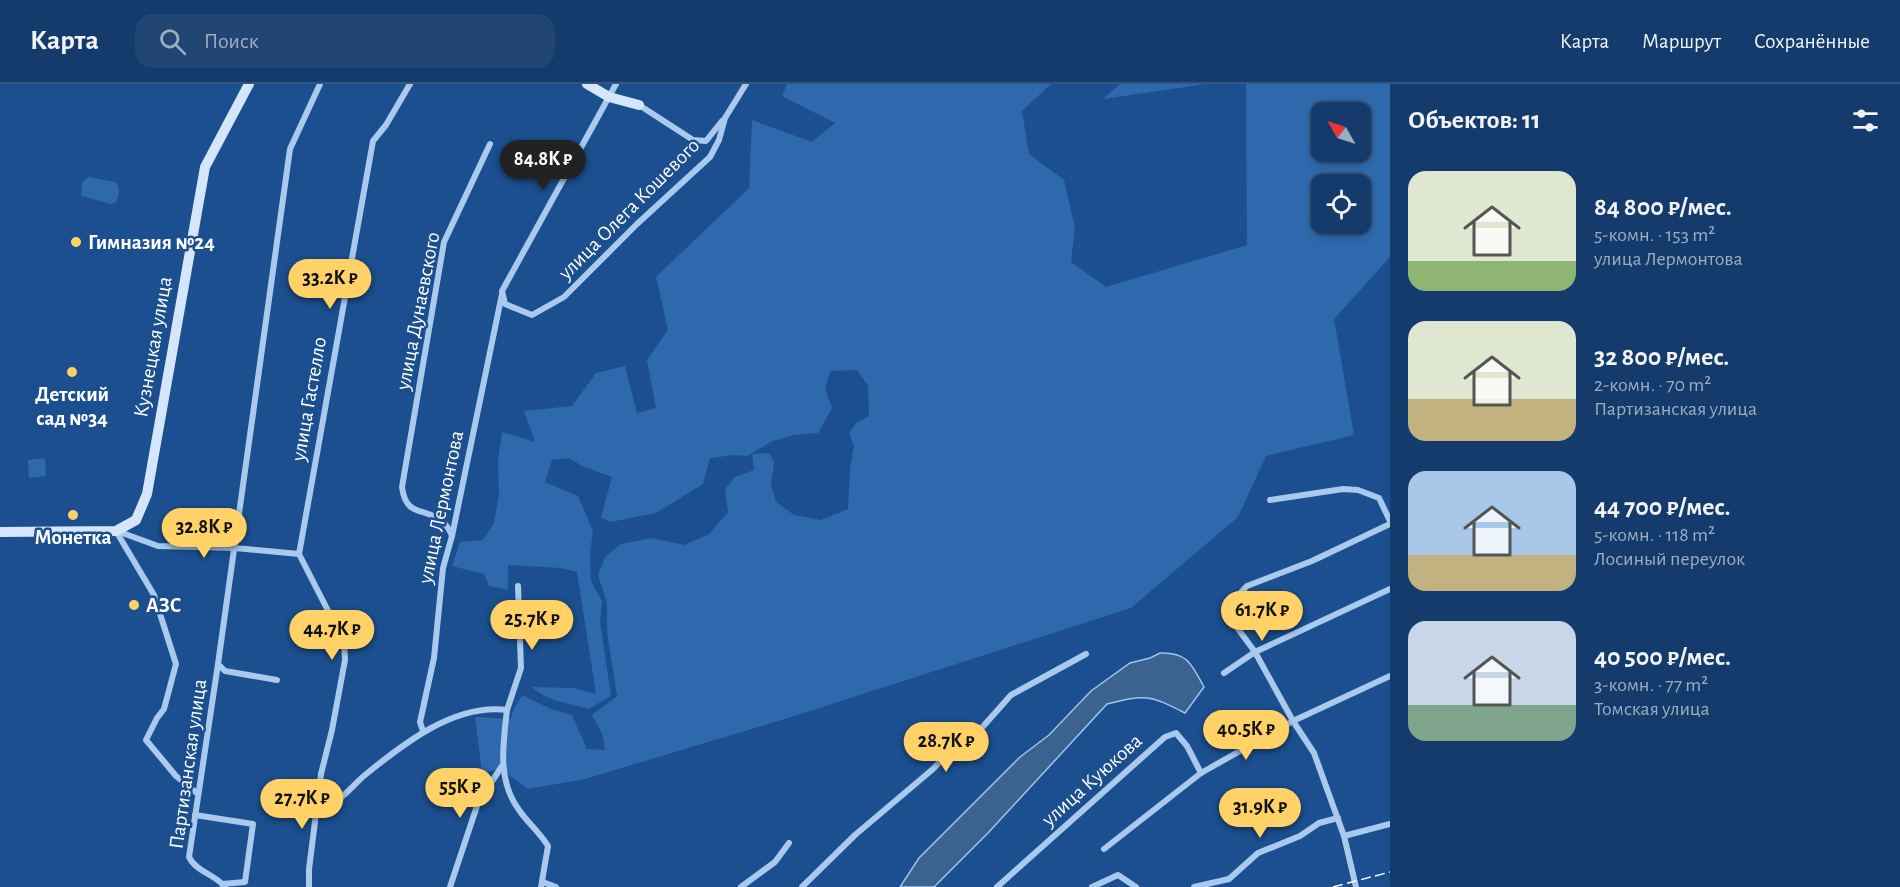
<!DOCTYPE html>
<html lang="ru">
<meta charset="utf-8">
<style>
:root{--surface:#143b6b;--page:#214673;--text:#f1f3f6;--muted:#9dadc1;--line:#33557e;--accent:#ffd166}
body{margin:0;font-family:"Alegreya Sans",sans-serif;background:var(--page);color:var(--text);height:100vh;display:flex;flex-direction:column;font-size:22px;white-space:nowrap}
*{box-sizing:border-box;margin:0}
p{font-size:20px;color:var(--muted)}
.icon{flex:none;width:33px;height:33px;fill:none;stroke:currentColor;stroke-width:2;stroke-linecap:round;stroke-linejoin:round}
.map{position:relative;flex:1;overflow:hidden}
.side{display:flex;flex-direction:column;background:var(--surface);width:510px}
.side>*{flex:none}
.needle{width:39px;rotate:309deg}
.buttons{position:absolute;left:1311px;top:18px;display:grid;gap:12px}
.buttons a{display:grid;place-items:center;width:60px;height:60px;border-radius:12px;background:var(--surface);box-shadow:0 3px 9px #0003,0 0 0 2px var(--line);font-size:30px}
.price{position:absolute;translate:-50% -51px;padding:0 14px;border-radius:21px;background:var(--accent);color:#111;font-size:20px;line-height:39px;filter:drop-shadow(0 2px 3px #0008)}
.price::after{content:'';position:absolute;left:50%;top:36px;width:18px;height:14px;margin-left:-9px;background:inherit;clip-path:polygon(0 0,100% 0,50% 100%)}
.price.selected{background:#222;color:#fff}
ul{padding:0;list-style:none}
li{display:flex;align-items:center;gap:18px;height:150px;padding:0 18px}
li span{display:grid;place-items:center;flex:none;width:168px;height:120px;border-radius:18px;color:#555}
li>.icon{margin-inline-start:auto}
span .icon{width:72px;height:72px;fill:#fffc;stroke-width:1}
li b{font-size:26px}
h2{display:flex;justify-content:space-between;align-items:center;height:72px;padding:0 18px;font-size:26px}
header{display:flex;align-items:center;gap:36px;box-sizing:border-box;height:84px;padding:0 30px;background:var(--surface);border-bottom:2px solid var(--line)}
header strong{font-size:28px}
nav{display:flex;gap:33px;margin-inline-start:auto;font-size:21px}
.search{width:420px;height:54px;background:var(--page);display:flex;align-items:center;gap:15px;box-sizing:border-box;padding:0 21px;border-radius:18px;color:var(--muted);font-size:22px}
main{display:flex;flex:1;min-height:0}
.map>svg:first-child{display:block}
</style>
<header>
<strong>Карта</strong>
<div class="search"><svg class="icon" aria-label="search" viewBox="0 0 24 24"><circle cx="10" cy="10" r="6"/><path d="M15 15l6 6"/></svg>Поиск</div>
<nav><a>Карта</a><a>Маршрут</a><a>Сохранённые</a></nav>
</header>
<main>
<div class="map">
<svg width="1390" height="803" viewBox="0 0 1390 803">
<rect width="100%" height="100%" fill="#1b4f8f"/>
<g fill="#2e69ad" fill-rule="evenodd">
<path d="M787,0H1051L1022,27L1029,70L1064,96L1075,144L1071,178L1106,203L1247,161L1246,0H1390V173L1334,235L1354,351L1266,372L1238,433L1131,524L788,634L585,695L528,705L506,689V685L482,688L475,633L511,635L512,629L522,611L551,625L572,631L587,665L605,666L603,652L592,631L617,612L607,548V519L598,491L605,473L621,460L652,454L684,461L709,450L728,428L725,405L735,393L754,386L752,370L769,369L774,378L771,401L776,418L794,431L821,436L848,425L850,384L854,362L849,349L856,339L869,332L868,302L857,286L830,287L825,305L832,324L818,349L794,351L773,357L747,372L734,371L710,374L703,400L656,429L610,438L601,433L612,393L582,382L569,374L552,376L545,398L578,412L593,447L590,470L591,497L602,517L600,538L611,612L589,625C570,620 547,617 532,603L573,604L596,610L577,488L560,484L508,481V506L489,502L484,490L452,482L460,458L483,456L494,439L499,410L498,376L502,348L535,358L524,327L572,322L596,289L625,282L637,329L656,324L647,276L668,246L656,193L749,104L752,36L812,58L835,39L782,12ZM1322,28H1360V68H1322ZM1322,100H1360V140H1322Z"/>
<polygon points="1120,0 1206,0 1103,15"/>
<path d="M89,93L115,98C121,103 119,113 115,119L111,120L81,112L82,98Z"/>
<polygon points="45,374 46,392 29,394 28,376"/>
</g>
<path fill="#3c6290" stroke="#9cc4f0" stroke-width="1.5" d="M1160,569C1188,568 1192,581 1204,603L1185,629C1150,611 1145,610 1107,620L988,749L934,803H900L919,774L1020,673L1049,651L1091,607L1130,579L1150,574Z"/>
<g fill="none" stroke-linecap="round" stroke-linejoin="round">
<g stroke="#a9c9ee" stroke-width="6">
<polyline points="616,0 502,207 505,220 532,231 564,213 637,140 710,73 719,56 725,34 746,0"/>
<polyline points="639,21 693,56 706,57 722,37"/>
<polyline points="1270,416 1343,405 1358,406 1379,414 1390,437"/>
<polyline points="116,447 154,511 176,580 164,625 157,634 146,656 176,692 198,710"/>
<polyline points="117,447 158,462 235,464 299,470"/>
<path d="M452,452C450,447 447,442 444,439C426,422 406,435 402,403L444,158L490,60"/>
<polyline points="299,470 373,57 386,41 410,0"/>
<polyline points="299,470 344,558 345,576 332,646 321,690 309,785 309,803"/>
<path d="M218,580L189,773C196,788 215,790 225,803"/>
<polyline points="1224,589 1255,568 1390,505"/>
<polyline points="277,596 225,587 218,580 290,65 320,0"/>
<polyline points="507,626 521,584 518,502"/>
<polyline points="423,647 420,638 434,574 443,484 452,452 502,210"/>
<path d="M317,724C321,723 327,723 330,721C343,715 354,700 365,691C403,660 455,619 507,626C503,661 497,696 519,726C528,739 540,749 548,762L541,803"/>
<polyline points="195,731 253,740 245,798 222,800"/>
<polyline points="1344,752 1314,669 1293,637 1255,568 1230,534 1229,521 1247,502 1312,477 1390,440"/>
<polyline points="1104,765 1201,689 1293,637 1390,592"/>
<polyline points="543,798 556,803"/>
<polyline points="450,803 478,719 502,682"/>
<polyline points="741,803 775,778 789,759"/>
<polyline points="802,803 855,751 933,685 955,662 979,647 1011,611 1086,570"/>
<polyline points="997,803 1165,653 1176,649 1187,662 1201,689"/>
<polyline points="1092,803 1118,791 1136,803"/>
<polyline points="1194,803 1229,795 1258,769 1300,752 1319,739 1338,734"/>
<polyline points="1356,803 1344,752 1390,740"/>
</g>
<g stroke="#d6e6fa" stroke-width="10">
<polyline points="587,0 609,13 639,21"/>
<polyline points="0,448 116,447 136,436 147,410 205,83 249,0"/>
</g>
<polyline stroke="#fff" stroke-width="1.5" stroke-dasharray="10 4.5" stroke-linecap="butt" points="1333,803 1390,788"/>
</g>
<g fill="#ffd166" stroke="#1b4f8f" stroke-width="2">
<circle cx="76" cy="158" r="6"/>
<circle cx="72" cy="288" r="6"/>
<circle cx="73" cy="431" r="6"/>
<circle cx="134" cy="521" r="6"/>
</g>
<g text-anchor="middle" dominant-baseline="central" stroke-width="5" stroke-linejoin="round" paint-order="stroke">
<g font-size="21" fill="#fff" stroke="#1b4f8f">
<text transform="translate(629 125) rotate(-45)">улица Олега Кошевого</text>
<text transform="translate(418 227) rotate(-79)">улица Дунаевского</text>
<text transform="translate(153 263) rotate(-80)">Кузнецкая улица</text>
<text transform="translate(309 315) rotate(-80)">улица Гастелло</text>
<text transform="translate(441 423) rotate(-78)">улица Лермонтова</text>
<text transform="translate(188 680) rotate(-82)">Партизанская улица</text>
<text transform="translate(1092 696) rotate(-42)">улица Куюкова</text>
</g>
<g font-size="21" font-weight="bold" fill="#fff" stroke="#1b4f8f" text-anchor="start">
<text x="88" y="158">Гимназия №24</text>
<text x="72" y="310" text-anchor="middle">Детский<tspan x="72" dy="24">сад №34</tspan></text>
<text x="73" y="453" text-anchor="middle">Монетка</text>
<text x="146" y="521">АЗС</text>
</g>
</g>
</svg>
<div class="buttons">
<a><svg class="needle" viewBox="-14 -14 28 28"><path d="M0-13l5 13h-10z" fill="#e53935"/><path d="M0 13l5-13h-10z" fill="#9dadc1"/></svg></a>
<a><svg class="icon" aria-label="locate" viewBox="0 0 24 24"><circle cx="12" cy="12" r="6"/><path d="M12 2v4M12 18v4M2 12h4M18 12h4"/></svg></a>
</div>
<b class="price selected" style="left:543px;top:107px">84.8K ₽</b>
<b class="price" style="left:330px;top:226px">33.2K ₽</b>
<b class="price" style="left:204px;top:475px">32.8K ₽</b>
<b class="price" style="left:1262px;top:558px">61.7K ₽</b>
<b class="price" style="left:532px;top:567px">25.7K ₽</b>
<b class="price" style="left:332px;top:577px">44.7K ₽</b>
<b class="price" style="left:1246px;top:677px">40.5K ₽</b>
<b class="price" style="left:946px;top:689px">28.7K ₽</b>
<b class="price" style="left:460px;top:735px">55K ₽</b>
<b class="price" style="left:302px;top:746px">27.7K ₽</b>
<b class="price" style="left:1260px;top:755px">31.9K ₽</b>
</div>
<section class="side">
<h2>Объектов: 11<svg class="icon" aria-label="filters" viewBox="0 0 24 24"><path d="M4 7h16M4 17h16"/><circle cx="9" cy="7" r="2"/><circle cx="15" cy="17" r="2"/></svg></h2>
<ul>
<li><span style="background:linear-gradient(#dfe7d0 75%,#8fb573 0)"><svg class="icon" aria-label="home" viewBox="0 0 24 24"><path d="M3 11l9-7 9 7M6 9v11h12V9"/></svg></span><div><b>84 800 ₽/мес.</b><p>5-комн. · 153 m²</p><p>улица Лермонтова</p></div></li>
<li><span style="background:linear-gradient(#dfe7d0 65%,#c2b280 0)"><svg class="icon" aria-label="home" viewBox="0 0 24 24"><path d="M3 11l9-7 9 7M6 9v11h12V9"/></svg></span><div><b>32 800 ₽/мес.</b><p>2-комн. · 70 m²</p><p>Партизанская улица</p></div></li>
<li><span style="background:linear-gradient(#a9c7e8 70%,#c2b280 0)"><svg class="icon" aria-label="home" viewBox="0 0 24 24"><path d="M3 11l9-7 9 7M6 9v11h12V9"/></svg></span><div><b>44 700 ₽/мес.</b><p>5-комн. · 118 m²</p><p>Лосиный переулок</p></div></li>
<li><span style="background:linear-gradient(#c9d6e8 70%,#7fa58c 0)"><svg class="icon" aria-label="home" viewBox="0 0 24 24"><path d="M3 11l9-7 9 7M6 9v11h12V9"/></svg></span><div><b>40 500 ₽/мес.</b><p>3-комн. · 77 m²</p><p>Томская улица</p></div></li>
</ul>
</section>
</main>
